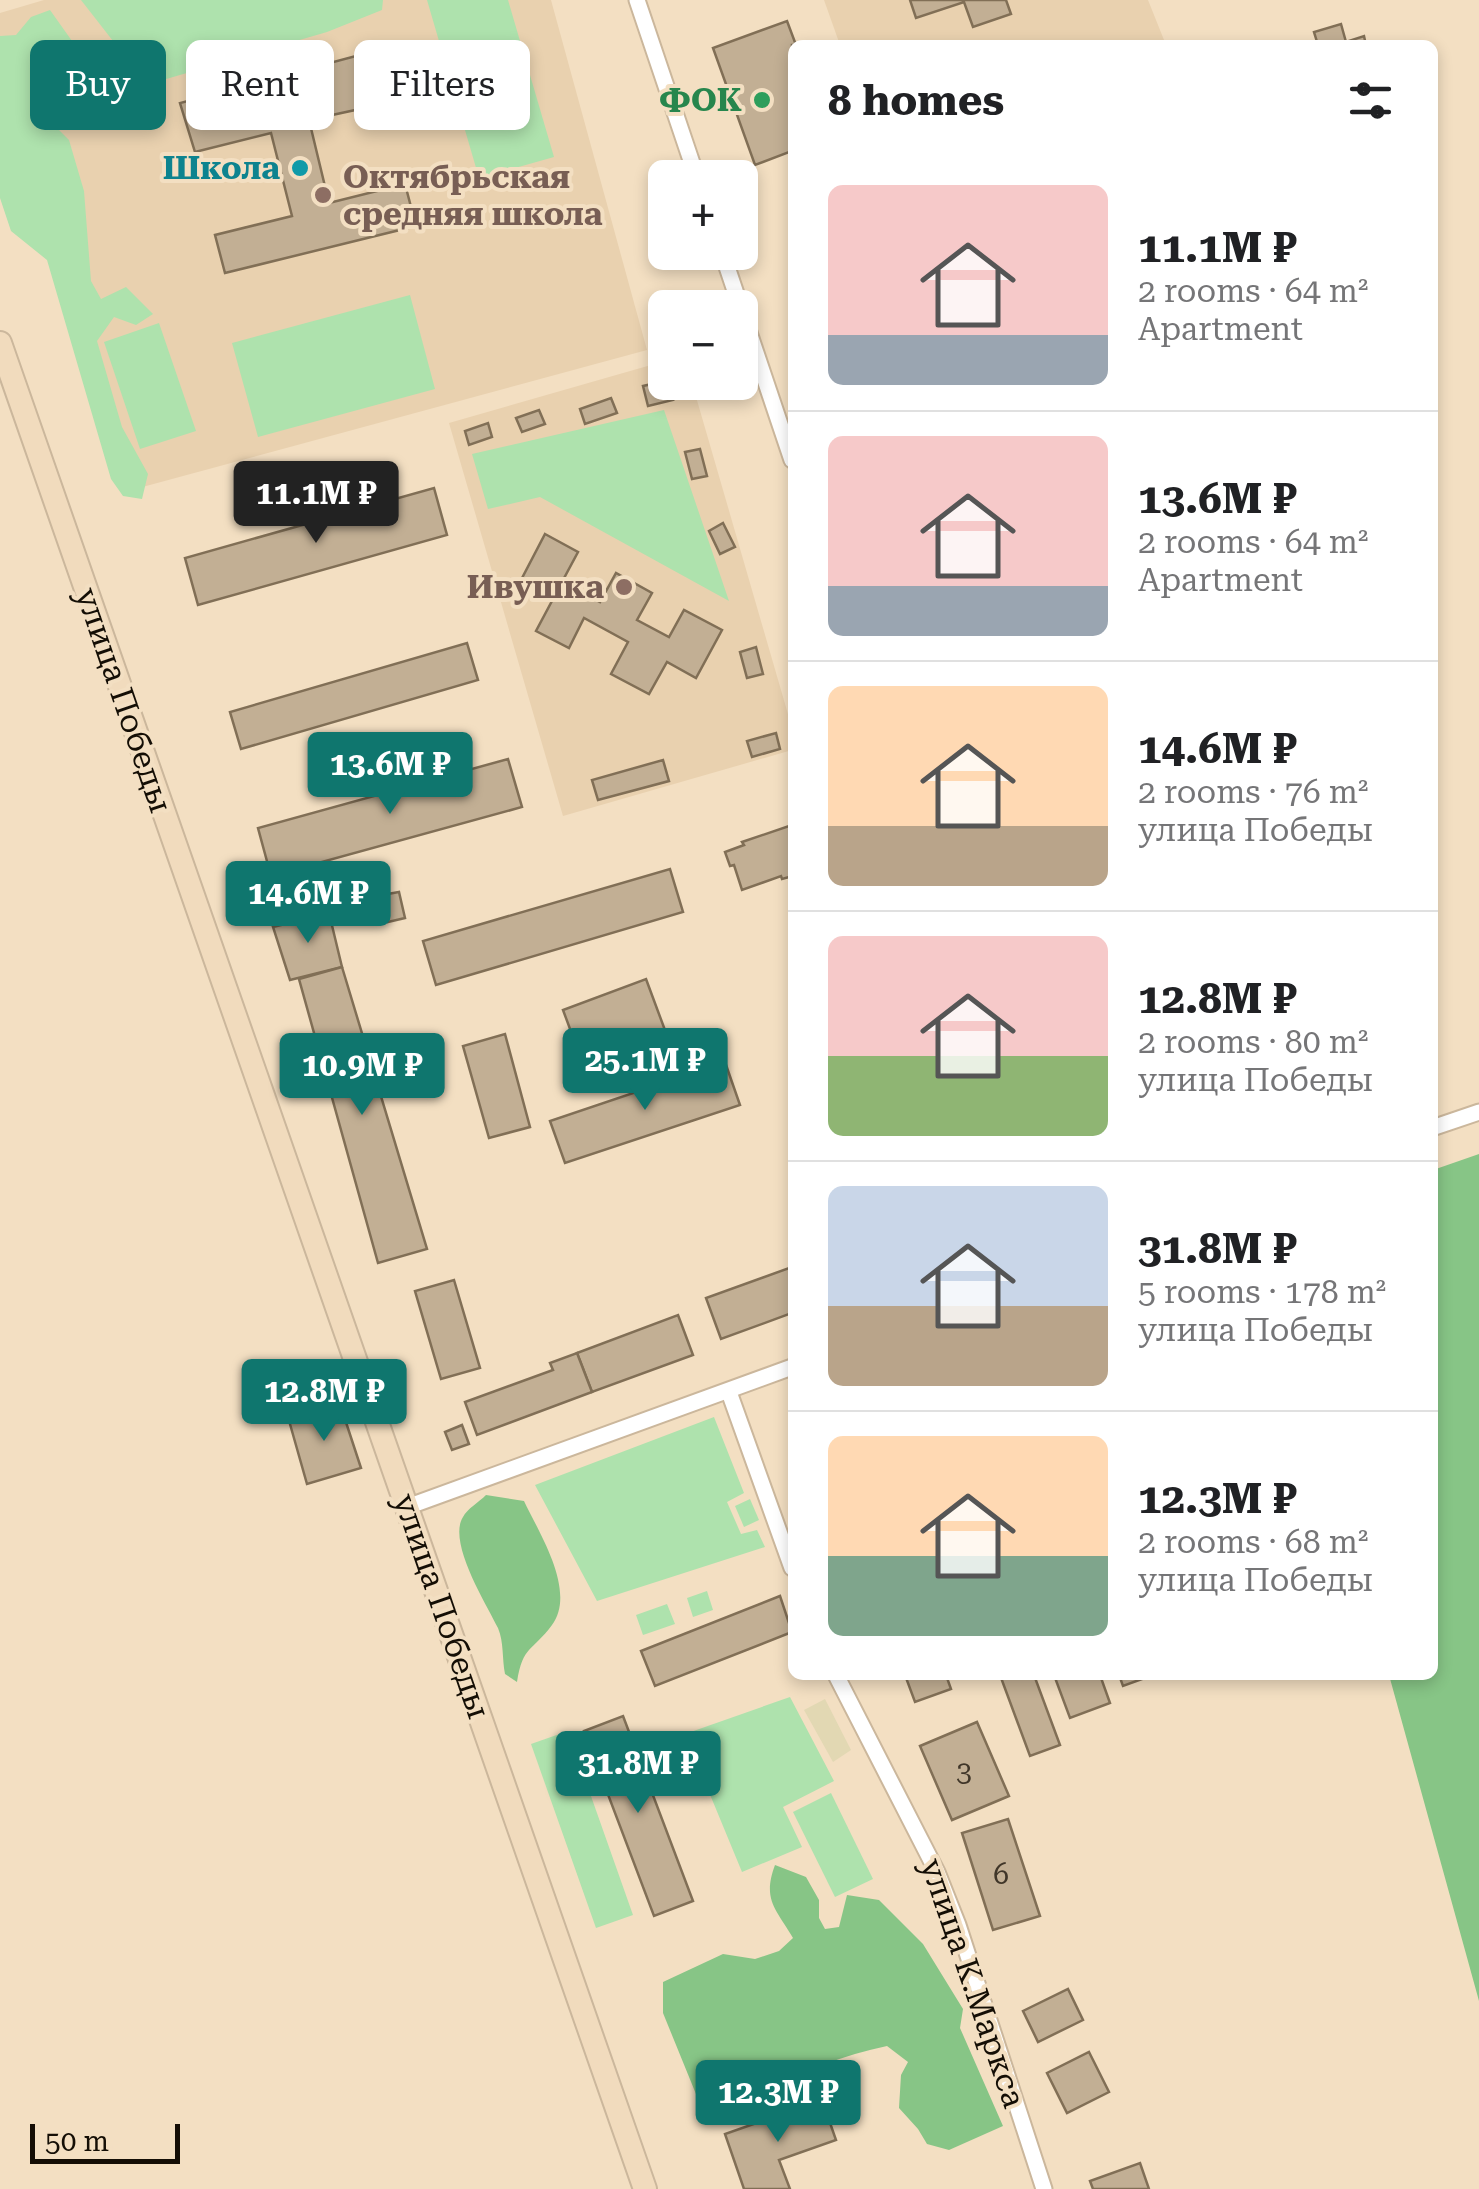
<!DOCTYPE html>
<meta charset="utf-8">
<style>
:root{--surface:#fff;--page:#f6f6f6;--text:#202124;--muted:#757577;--line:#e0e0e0;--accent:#0f766e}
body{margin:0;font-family:"Roboto Serif",serif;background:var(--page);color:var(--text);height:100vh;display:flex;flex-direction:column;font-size:38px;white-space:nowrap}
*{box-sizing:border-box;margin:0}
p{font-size:32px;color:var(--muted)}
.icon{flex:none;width:55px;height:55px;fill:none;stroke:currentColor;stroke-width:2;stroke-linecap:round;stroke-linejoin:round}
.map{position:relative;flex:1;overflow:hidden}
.details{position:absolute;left:788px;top:40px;width:650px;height:1640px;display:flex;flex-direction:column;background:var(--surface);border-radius:15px;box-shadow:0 5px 15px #0003}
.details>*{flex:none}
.hud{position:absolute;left:30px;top:40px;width:608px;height:90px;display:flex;gap:20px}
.fabs{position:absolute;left:648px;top:160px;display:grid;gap:20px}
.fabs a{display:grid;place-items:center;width:110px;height:110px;border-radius:15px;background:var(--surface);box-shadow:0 5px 15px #0003;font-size:50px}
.scale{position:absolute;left:30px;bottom:25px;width:150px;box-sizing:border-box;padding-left:10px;border:5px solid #140e05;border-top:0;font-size:28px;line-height:35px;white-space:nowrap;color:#140e05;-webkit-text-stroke:8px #f3dfc2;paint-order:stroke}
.price{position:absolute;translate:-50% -85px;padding:0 22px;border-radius:10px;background:var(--accent);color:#fff;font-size:32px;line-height:65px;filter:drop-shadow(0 2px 5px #0008)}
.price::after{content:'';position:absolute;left:50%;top:60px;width:30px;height:22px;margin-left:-15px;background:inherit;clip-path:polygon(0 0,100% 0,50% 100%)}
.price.on{background:#222;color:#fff}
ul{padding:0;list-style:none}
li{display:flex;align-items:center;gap:30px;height:250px;padding:0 40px}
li+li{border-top:2px solid var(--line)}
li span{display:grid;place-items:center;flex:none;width:280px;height:200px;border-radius:15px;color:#555}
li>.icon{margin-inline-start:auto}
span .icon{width:120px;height:120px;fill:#fffc;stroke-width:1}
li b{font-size:42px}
h2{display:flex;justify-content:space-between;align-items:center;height:120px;padding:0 40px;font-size:42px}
.chip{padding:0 35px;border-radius:15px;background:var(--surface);box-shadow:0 5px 15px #0003;font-size:35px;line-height:90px}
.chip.on{background:var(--accent);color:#fff}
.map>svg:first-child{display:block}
</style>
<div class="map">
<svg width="1479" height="2189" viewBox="0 0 1479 2189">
<rect width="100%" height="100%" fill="#f3dfc2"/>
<g fill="#e9d1af">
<polygon points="44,0 551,0 647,350 124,492 0,40 0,13"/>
<polygon points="824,0 1148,0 1166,45 840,45"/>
<polygon points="665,361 665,382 692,383 792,728 792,750 563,816 449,423"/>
</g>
<g fill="#aee2ad">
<polygon points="81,0 383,0 382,10 327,32 156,82 120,50"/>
<polygon points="427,0 508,0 554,157 479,178"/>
<polygon points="50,10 72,41 84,68 106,81 115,105 86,111 59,106 46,117 69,140 84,191 91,281 101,299 126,287 153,314 136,325 114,317 97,341 122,427 148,474 142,499 123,496 111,479 47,260 11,231 0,198 0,36 16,35 31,17"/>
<polygon points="410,295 435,389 258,437 232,343"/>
<polygon points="159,323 196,431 140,449 104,342"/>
<polygon points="664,410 729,601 540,497 488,509 472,454"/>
<polygon points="714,1417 744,1493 727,1502 741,1534 757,1530 765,1547 597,1601 535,1485"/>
<polygon points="750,1499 759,1520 744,1527 735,1506"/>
<polygon points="707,1591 713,1610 693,1617 687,1598"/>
<polygon points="667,1604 675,1624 643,1635 636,1615"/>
<polygon points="790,1697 834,1781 783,1807 802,1847 742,1872 685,1734"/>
<polygon points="568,1731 633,1915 596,1928 531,1744"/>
<polygon points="689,1754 699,1779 683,1785 672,1761"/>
<polygon points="831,1793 873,1879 835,1897 793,1812"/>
</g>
<g fill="#87c586">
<polygon points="1479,1154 1479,2001 1389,1675 1432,1675 1433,1170"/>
<path d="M486,1495L524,1501C539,1533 577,1591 552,1625C532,1652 523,1645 517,1682L505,1674C502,1659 504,1642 498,1628C487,1605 447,1542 463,1517C467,1509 479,1502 486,1495Z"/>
<path d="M775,1865L806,1877L819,1900V1918L825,1929L839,1927L847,1895L879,1900L923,1944L963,2009L960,2028L1003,2126L949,2150L927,2144L918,2129L899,2108L901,2075L908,2062L887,2046C822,2059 765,2094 698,2099L663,2013V1982L723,1954L755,1959L779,1951L793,1938C776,1909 762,1900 775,1865Z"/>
</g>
<polygon fill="#e2d8b3" points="825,1699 851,1750 833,1762 804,1710"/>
<g fill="#c2af94" stroke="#816f56" stroke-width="2.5">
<polygon points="910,0 1006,0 1011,14 973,27 964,2 916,18"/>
<polygon points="787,21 796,45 792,45 792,151 755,165 713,48"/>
<polygon points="1341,24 1346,42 1364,36 1366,45 1318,45 1314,32"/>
<polygon points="382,49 397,101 309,120 329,203 405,184 416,226 225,273 215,235 292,216 271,133 195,152 180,103"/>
<polygon points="665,381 673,400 648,406 643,386"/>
<polygon points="611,398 617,413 585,424 580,409"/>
<polygon points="539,410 545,424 522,432 516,418"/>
<polygon points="488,423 492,437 469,445 465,431"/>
<polygon points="700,449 707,476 692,479 685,452"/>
<polygon points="434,488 447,535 198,605 185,558"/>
<polygon points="723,523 735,547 720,554 709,531"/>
<polygon points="545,534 578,552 562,582 600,602 616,573 652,593 637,620 669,637 684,610 722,630 696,678 667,662 649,694 611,674 628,642 584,618 569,648 536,631 553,599 520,582"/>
<polygon points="467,643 478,680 241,749 230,712"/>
<polygon points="756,647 763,674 747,678 740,652"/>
<polygon points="776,733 780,749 752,757 747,741"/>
<polygon points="508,759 522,807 271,876 258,828"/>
<polygon points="663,760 669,781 598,800 592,780"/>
<polygon points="792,825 792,887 789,877 782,879 781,876 742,890 734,865 730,866 725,852 744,845 742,842"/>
<polygon points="670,869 683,912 436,985 423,941"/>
<polygon points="399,892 405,918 388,922 382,895"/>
<polygon points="329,913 342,967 290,980 273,927"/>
<polygon points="342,967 427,1249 378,1263 299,979"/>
<polygon points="646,979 669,1041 586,1072 563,1010"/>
<polygon points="505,1034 530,1127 489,1138 463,1046"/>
<polygon points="725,1062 740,1105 565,1163 550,1121"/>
<polygon points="792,1267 792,1313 721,1339 706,1298"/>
<polygon points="454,1280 480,1368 441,1379 415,1291"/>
<polygon points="678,1315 693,1355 592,1392 577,1353"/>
<polygon points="577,1353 592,1392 477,1435 465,1402 553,1370 550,1363"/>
<polygon points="340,1404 361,1468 307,1484 288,1417"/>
<polygon points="462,1425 469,1444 452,1450 445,1432"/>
<polygon points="780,1596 792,1632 655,1686 641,1651"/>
<polygon points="905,1675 946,1675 951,1689 915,1702"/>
<polygon points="1000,1675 1034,1675 1060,1745 1030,1756"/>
<polygon points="1054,1675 1100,1675 1110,1703 1070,1718"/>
<polygon points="1119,1675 1153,1675 1123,1686"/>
<polygon points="623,1716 693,1901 654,1916 584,1731"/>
<polygon points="977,1722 1009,1796 952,1820 920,1746"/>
<polygon points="1008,1819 1040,1916 993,1930 962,1833"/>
<polygon points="1068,1989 1083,2020 1038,2042 1023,2011"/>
<polygon points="1089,2052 1109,2092 1067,2113 1047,2073"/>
<polygon points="822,2100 836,2140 779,2160 790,2189 744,2189 725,2134"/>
<polygon points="1140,2163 1149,2189 1093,2189 1090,2181"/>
</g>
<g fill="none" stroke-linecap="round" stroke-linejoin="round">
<defs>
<g id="street">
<polyline points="637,0 697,178"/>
<polyline points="722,252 792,460"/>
<polyline points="1432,1128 1479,1112"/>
<polyline points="729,1392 792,1568"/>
<polyline points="407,1507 792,1367"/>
<polyline points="836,1675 937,1872 958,1925 1044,2189"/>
</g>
<polyline id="secondary" points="0,343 645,2189"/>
</defs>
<use href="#street" stroke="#cbb79c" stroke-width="19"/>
<use href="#secondary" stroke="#cbb79c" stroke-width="26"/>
<use href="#street" stroke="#fff" stroke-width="15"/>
<use href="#secondary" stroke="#f1dbbd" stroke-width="22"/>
</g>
<circle fill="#2e9e5b" stroke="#f3dfc2" stroke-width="4" cx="762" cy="100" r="10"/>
<circle fill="#0f9aa8" stroke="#f3dfc2" stroke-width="4" cx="300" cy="168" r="10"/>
<g fill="#8d6e63" stroke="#f3dfc2" stroke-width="4">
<circle cx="323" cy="195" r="10"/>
<circle cx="624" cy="587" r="10"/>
</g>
<g text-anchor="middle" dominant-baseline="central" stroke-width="8" stroke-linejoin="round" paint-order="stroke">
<g font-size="28" fill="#403629">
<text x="964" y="1771">3</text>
<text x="1001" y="1874">6</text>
</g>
<g font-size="32" font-weight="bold" fill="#27864d" stroke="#f3dfc2" text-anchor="end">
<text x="742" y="100">ФОК</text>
</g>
<g font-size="32" font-weight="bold" fill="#0d838f" stroke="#f3dfc2" text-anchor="end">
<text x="280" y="168">Школа</text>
</g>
<g font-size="32" font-weight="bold" fill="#785e54" stroke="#f3dfc2" text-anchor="start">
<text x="343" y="177">Октябрьская<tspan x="343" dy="37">средняя школа</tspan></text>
<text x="604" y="587" text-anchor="end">Ивушка</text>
</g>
<g font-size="32" fill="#140e05" stroke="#f3dfc2">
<text transform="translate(124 700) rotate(71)">улица Победы</text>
<text transform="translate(442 1606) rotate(71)">улица Победы</text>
<text transform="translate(973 1983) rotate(71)">улица К.Маркса</text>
</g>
</g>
</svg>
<div class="fabs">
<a>+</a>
<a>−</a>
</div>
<div class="scale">50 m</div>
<b class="price on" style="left:316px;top:546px">11.1M ₽</b>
<b class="price" style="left:390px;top:817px">13.6M ₽</b>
<b class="price" style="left:308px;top:946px">14.6M ₽</b>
<b class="price" style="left:645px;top:1113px">25.1M ₽</b>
<b class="price" style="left:362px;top:1118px">10.9M ₽</b>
<b class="price" style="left:324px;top:1444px">12.8M ₽</b>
<b class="price" style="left:638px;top:1816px">31.8M ₽</b>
<b class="price" style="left:778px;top:2145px">12.3M ₽</b>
<div class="hud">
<a class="chip on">Buy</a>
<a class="chip">Rent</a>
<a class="chip">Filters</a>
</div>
<section class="details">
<h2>8 homes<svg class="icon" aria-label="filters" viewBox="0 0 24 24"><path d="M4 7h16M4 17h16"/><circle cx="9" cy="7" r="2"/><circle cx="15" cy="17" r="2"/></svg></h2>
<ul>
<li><span style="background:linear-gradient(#f6c9c9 75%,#9aa5b1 0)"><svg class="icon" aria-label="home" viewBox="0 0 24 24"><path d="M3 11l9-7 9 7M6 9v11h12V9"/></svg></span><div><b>11.1M ₽</b><p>2 rooms · 64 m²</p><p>Apartment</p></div></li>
<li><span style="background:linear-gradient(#f6c9c9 75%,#9aa5b1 0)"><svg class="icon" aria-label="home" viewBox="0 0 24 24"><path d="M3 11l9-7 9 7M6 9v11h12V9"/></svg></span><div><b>13.6M ₽</b><p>2 rooms · 64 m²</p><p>Apartment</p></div></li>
<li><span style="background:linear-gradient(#ffd9b3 70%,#b9a48a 0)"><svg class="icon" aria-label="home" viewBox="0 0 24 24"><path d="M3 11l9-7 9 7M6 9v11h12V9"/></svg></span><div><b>14.6M ₽</b><p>2 rooms · 76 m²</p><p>улица Победы</p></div></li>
<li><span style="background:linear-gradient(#f6c9c9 60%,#8fb573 0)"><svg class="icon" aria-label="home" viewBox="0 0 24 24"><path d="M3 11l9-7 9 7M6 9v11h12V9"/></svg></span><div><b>12.8M ₽</b><p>2 rooms · 80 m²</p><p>улица Победы</p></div></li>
<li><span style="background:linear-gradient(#c9d6e8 60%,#b9a48a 0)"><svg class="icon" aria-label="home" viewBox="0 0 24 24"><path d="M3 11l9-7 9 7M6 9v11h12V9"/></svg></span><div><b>31.8M ₽</b><p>5 rooms · 178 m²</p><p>улица Победы</p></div></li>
<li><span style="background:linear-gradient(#ffd9b3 60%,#7fa58c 0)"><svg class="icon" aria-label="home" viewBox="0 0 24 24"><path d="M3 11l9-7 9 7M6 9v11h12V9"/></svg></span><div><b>12.3M ₽</b><p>2 rooms · 68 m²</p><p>улица Победы</p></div></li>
</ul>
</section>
</div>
